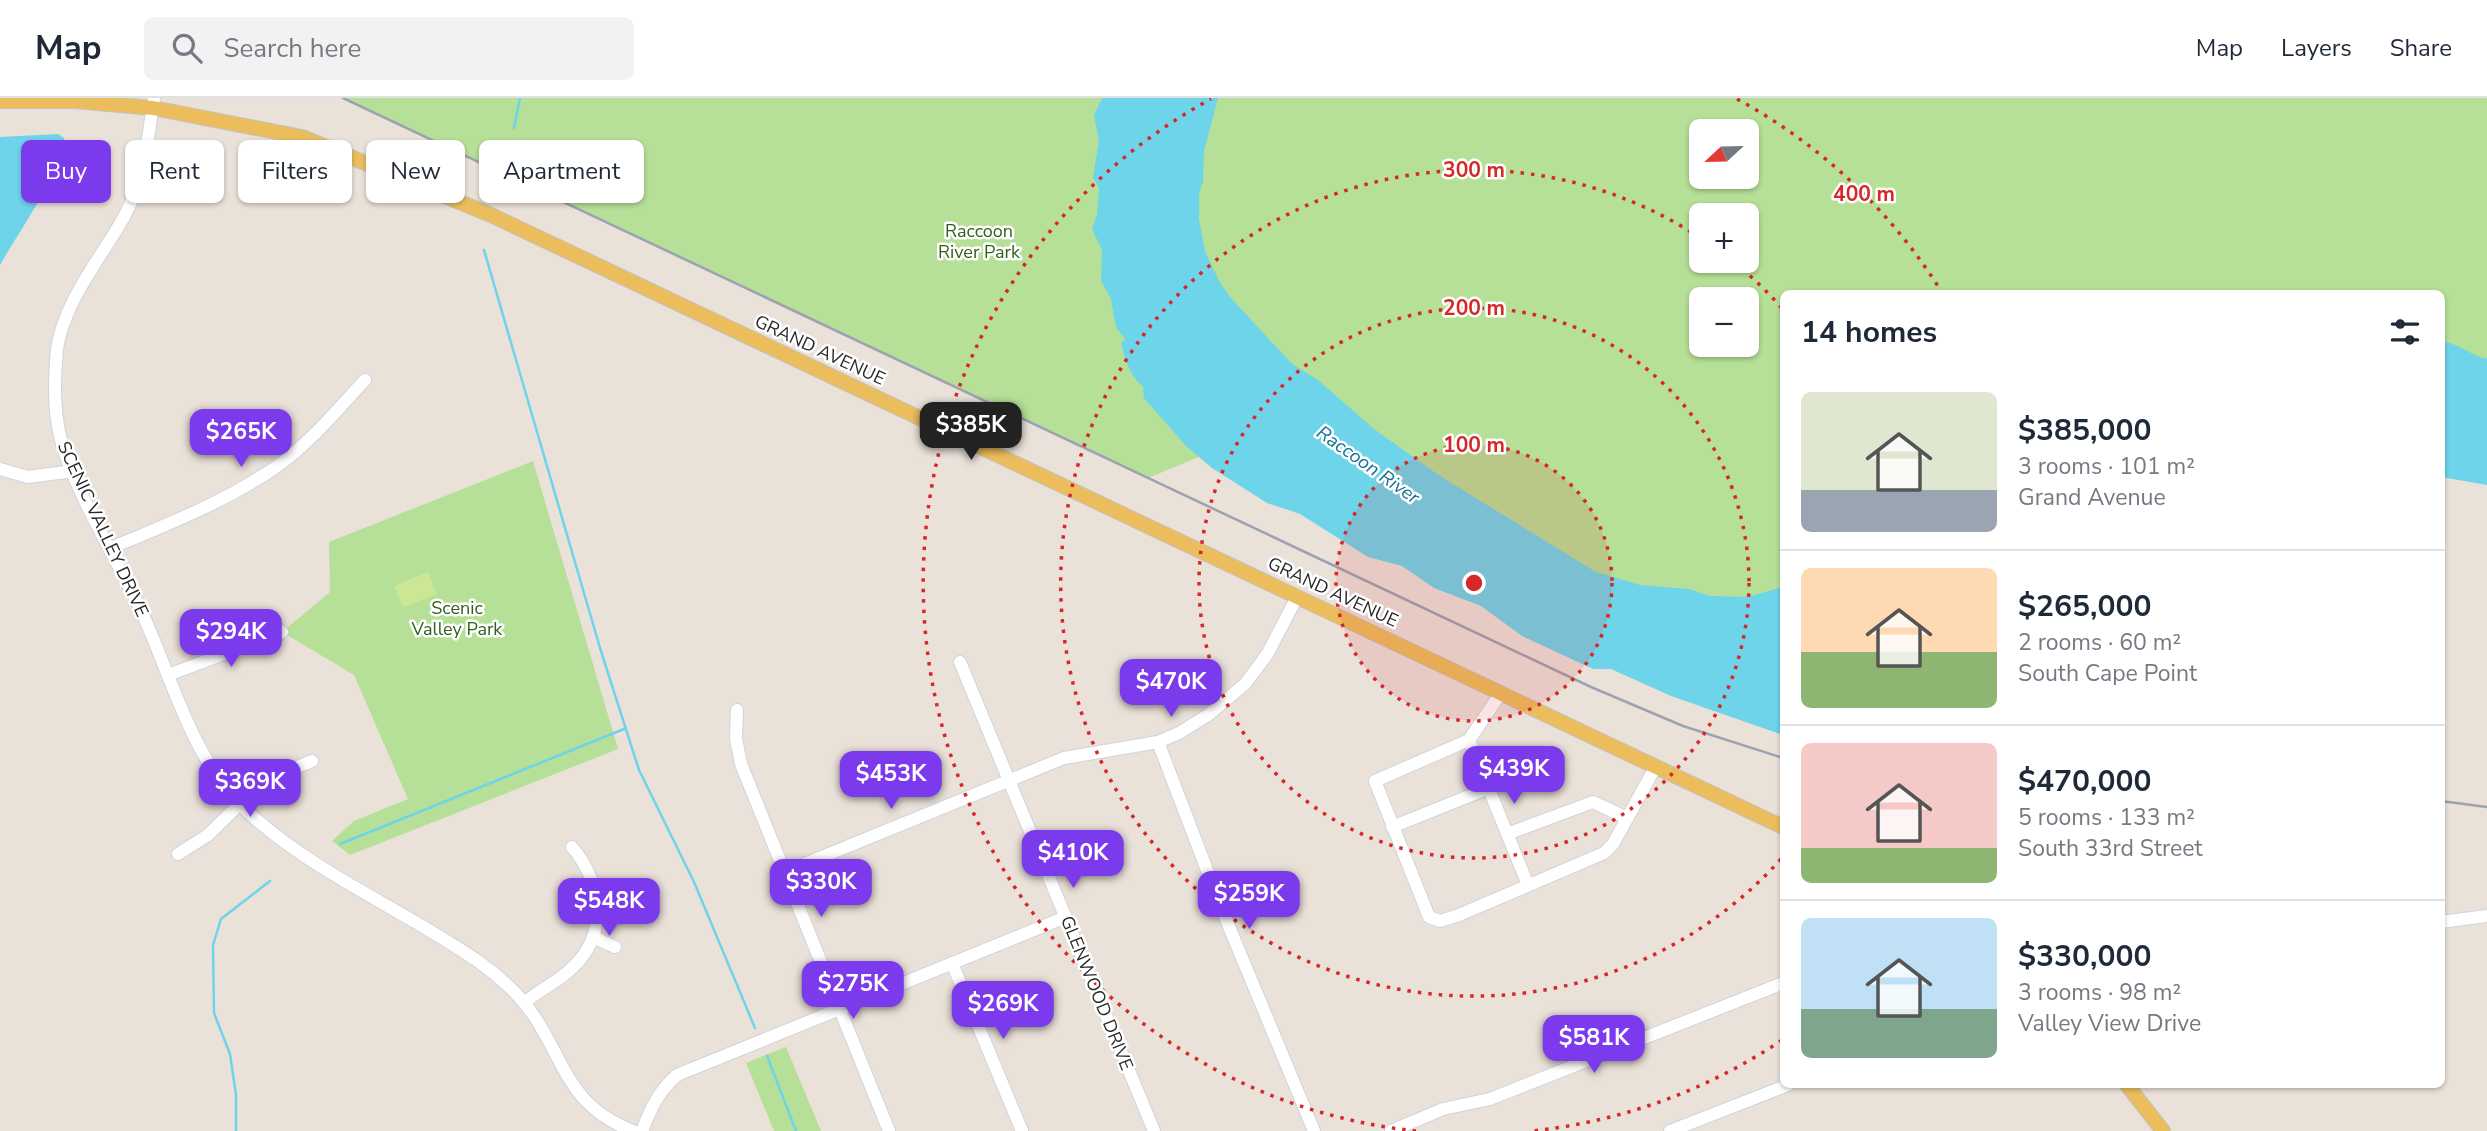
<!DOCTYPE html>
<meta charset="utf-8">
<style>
:root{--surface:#fff;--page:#f2f2f3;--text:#1f2937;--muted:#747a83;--line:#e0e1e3;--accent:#7c3aed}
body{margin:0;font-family:"Nunito Sans",sans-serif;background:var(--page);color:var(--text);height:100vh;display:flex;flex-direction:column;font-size:26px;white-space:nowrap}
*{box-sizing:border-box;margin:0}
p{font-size:23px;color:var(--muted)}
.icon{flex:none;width:38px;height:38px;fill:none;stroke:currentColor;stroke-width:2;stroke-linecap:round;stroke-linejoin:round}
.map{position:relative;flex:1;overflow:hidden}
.side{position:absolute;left:1780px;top:192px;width:665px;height:798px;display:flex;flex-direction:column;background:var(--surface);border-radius:10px;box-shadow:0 2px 5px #0004}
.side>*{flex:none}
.banner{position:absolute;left:21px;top:42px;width:665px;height:63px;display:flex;gap:14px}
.needle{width:46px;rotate:248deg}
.buttons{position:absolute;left:1689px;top:21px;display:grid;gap:14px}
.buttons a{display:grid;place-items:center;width:70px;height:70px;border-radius:10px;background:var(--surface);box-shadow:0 2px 5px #0004;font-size:35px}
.price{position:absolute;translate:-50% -60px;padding:0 16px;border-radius:14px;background:var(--accent);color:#fff;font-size:23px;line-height:46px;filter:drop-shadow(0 2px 4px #0008)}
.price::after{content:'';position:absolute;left:50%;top:42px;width:21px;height:16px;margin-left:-10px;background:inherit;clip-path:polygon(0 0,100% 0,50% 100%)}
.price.selected{background:#222;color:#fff}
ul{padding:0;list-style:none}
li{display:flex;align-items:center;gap:21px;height:175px;padding:0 21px}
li+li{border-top:2px solid var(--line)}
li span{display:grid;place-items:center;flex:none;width:196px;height:140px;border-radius:10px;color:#555}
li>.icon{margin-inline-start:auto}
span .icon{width:84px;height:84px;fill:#fffc;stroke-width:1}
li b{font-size:30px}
h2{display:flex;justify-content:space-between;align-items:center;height:84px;padding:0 21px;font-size:30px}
.tag{padding:0 24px;border-radius:10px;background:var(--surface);box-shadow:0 2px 5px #0004;font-size:24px;line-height:63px}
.tag.selected{background:var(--accent);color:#fff}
header{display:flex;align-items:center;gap:42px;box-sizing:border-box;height:98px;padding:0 35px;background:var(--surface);border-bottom:2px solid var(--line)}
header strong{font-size:33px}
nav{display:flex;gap:38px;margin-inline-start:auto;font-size:24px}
.search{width:490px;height:63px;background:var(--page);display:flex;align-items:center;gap:18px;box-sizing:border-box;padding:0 24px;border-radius:10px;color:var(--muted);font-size:26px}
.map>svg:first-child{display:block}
</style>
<header>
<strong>Map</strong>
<div class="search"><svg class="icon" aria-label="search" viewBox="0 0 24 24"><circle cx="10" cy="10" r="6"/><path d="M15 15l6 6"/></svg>Search here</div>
<nav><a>Map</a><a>Layers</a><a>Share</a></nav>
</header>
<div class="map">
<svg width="2487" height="1033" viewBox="0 0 2487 1033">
<rect width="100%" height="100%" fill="#eae1d9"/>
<g fill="#b6df97" fill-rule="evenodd">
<polygon points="343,0 1128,0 1235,344 1148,380"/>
<path d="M1203,0H2487V266L2441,259V196H1783V539L1689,543L1298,302L1180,130ZM1701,33H1746V79H1701ZM1701,117H1746V163H1701ZM1701,201H1746V247H1701Z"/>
<polygon points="533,363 618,651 350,757 332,743 354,723 408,701 354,577 282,534 330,494 329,444"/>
<polygon points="786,949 821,1033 774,1033 746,965"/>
</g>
<polygon fill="#cbe793" points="428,474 437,496 403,510 394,488"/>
<g fill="#6ed4ea">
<path d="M1102,0H1218L1204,53L1203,84L1199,94V121L1205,153L1219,183L1230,199L1291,265L1318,282L1374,331L1440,378L1596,474L1640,487L1689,491L1710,498L1748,499L1783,489V637L1671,598L1611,571H1593L1522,538L1481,508L1434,490L1402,468L1368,459L1300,416L1267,405L1212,370L1186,348L1144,300L1143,289C1130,278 1125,261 1121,245L1125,241L1116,229L1111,201L1101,183L1102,152L1092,131L1097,117L1099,90L1093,79L1099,43L1094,17Z"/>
<path d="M58,36L64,40C69,62 13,144 0,167V39Z"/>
<path d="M2441,243C2458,245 2477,261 2487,260V387L2441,379Z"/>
</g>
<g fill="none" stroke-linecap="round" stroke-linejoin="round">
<g stroke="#6ed4ea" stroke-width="2.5">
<polyline points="514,30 520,0"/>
<polyline points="499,65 507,44"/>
<polyline points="491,103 493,79"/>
<polyline points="484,152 600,550 639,672 694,784 755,930"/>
<polyline points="340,746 624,631"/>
<polyline points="767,958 796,1033"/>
<polyline points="236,1033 236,997 230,956 214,915 213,847 221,821 270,783"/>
</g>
<defs>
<g id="minor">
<path d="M154,0C148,41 144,82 124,119C101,160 64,203 57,251C54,281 53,312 61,342C74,392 115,458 138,506C173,579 189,660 250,716C317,777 405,812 479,864C500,879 520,897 534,918C567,968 569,1008 633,1033"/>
<polyline points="0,371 28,379 73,373"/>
<path d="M111,450C168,426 225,404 276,369C310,345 337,312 365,282"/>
<polyline points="960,564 1154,1033"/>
<polyline points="168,577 282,534"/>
<polyline points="1501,595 1469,642 1375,683 1429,819 1440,823 1459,817 1604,755 1613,746 1656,668"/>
<polyline points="737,612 736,641 741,666 889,1033"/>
<polyline points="1469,642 1528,787"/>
<polyline points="1158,644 1225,819 1314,1033"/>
<polyline points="1392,729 1489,690"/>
<polyline points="1507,736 1593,704 1627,720"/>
<polyline points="178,756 208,737 263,683 312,663"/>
<polyline points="785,774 1064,660 1158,644 1179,635 1208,617 1245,586 1268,555 1297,499"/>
<polyline points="2441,824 2487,818"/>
<polyline points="593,839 615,849"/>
<polyline points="952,865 1022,1033"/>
<path d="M524,905C539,892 558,884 572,870C609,836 602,785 572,749"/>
<path d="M642,1033C651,1010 658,994 677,977L1066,819"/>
<polyline points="1391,1033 1443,1011 1490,1001 1783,885"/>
<polyline points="1670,1033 1788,987"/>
</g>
<g id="major">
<polyline points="0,3 75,3 153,10 302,39 491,117 1783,729"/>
<polyline points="2127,987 2163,1033"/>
</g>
</defs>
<use href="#minor" stroke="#cfd4e0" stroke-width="14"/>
<use href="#major" stroke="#c3c3c3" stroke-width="16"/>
<use href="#minor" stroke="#fff" stroke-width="12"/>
<use href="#major" stroke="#ebbd5d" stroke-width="14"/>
<g stroke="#9da2b2" stroke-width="2.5">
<polyline points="343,0 1591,589 1683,628 1783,660"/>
<polyline points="2441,703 2487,709"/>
</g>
</g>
<circle cx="1474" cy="485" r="138" fill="#d62828" fill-opacity=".12"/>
<g fill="none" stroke="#d62828" stroke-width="3.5" stroke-dasharray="3.5 7">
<circle cx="1474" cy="485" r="138"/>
<circle cx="1474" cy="485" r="275"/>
<path d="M1781 761A413 413 0 1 1 1699 139M1734 164A413 413 0 0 1 1781 209"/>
<path d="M1782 942A551 551 0 0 1 1532 1033M1416 1033A551 551 0 0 1 1211 1M1737 1A551 551 0 0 1 1941 193"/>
</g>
<g text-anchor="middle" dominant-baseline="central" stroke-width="5" stroke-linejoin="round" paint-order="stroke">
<g font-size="18" fill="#30611b" stroke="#fff">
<text x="979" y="133">Raccoon<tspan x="979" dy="21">River Park</tspan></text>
<text x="457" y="510">Scenic<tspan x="457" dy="21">Valley Park</tspan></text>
</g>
<g font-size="18" fill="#282828" stroke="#fff">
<text transform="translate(820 252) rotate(25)">GRAND AVENUE</text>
<text transform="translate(103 431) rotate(65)">SCENIC VALLEY DRIVE</text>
<text transform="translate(1333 494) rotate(25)">GRAND AVENUE</text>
<text transform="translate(1097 895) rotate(68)">GLENWOOD DRIVE</text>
</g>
<g font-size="19" font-style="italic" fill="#117292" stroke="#fff">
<text transform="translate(1368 367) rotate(35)">Raccoon River</text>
</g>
</g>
<circle cx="1474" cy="485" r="10" fill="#d62828" stroke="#fff" stroke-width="3.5"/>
<g font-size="21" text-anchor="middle" font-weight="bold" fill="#d62828" stroke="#fff" stroke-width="5" stroke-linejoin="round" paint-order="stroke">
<text x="1474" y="79">300 m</text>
<text x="1864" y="103">400 m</text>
<text x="1474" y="217">200 m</text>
<text x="1474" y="354">100 m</text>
</g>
</svg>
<div class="buttons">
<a><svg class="needle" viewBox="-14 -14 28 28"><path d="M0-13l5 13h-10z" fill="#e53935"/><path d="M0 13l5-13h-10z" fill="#747a83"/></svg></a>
<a>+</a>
<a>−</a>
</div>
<b class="price selected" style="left:971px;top:364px">$385K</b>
<b class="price" style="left:241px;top:371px">$265K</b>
<b class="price" style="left:231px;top:571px">$294K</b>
<b class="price" style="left:1171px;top:621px">$470K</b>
<b class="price" style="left:1514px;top:708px">$439K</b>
<b class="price" style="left:891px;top:713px">$453K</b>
<b class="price" style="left:250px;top:721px">$369K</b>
<b class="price" style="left:1073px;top:792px">$410K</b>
<b class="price" style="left:821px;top:821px">$330K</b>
<b class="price" style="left:1249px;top:833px">$259K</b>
<b class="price" style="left:609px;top:840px">$548K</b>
<b class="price" style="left:853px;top:923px">$275K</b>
<b class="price" style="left:1003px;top:943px">$269K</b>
<b class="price" style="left:1594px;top:977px">$581K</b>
<div class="banner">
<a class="tag selected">Buy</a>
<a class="tag">Rent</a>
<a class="tag">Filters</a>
<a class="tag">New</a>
<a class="tag">Apartment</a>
</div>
<section class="side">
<h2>14 homes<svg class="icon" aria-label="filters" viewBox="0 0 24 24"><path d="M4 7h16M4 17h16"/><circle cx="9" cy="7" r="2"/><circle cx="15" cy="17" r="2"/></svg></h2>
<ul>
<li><span style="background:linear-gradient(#dfe7d0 70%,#9aa5b1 0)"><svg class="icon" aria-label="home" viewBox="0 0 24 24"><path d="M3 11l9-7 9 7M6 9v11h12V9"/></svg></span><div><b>$385,000</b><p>3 rooms · 101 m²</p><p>Grand Avenue</p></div></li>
<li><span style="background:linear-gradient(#ffd9b3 60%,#8fb573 0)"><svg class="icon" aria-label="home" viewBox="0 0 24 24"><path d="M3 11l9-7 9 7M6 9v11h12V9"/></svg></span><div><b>$265,000</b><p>2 rooms · 60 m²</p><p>South Cape Point</p></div></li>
<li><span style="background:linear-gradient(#f6c9c9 75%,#8fb573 0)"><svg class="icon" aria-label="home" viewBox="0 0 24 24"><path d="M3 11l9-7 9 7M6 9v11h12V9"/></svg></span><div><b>$470,000</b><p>5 rooms · 133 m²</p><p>South 33rd Street</p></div></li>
<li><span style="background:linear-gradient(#bfe0f5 65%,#7fa58c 0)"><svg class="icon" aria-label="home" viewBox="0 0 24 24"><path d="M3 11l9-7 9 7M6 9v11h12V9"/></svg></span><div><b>$330,000</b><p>3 rooms · 98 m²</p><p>Valley View Drive</p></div></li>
</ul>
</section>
</div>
